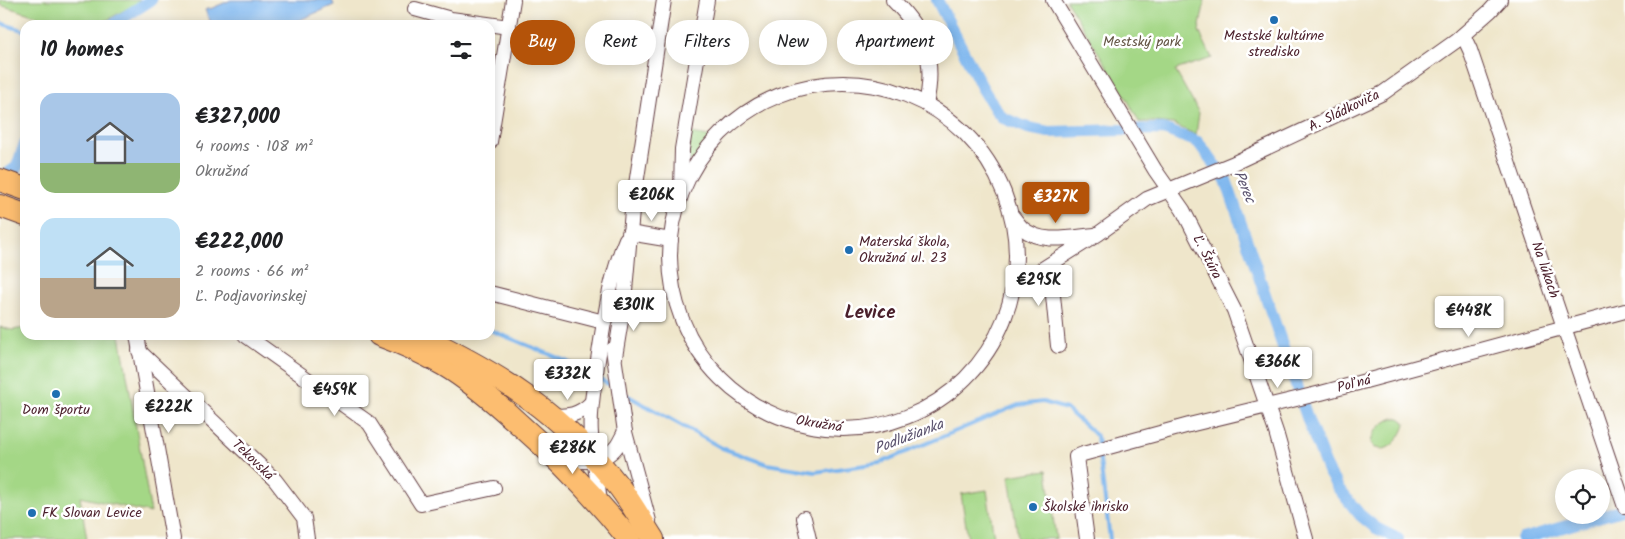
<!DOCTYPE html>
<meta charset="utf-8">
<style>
:root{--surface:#fff;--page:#f2f2f2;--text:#202124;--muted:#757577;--accent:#b45309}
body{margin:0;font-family:Kalam,sans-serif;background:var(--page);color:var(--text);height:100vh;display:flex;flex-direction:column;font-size:19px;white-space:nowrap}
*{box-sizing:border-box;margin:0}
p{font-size:16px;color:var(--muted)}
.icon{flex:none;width:28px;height:28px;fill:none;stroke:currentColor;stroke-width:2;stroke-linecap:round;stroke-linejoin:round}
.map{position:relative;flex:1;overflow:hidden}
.details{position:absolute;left:20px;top:20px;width:475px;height:320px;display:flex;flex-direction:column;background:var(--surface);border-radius:15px;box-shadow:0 2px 12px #0003}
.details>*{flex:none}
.top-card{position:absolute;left:510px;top:20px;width:475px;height:45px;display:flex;gap:10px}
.buttons{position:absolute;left:1555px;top:469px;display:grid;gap:10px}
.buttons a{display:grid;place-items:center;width:55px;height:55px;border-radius:50%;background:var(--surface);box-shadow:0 2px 12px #0003;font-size:25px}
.price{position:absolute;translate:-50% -42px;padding:0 11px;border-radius:5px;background:#fff;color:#222;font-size:16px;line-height:32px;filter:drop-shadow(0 1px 2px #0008)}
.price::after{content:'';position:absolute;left:50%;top:30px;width:15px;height:11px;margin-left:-8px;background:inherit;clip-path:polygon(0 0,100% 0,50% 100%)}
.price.selected{background:var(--accent);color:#fff}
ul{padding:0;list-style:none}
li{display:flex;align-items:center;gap:15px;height:125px;padding:0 20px}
li span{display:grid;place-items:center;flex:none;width:140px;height:100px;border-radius:15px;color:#555}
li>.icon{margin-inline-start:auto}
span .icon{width:60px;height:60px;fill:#fffc;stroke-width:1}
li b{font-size:21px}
h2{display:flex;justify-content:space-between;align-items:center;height:60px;padding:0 20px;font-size:21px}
.chip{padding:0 18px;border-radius:22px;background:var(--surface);box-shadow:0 2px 12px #0003;font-size:18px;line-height:45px}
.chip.selected{background:var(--accent);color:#fff}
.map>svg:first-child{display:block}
</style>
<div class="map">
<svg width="1625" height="539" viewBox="0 0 1625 539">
<rect width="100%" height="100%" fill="#fff"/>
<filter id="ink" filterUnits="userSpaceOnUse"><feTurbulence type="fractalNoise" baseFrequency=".02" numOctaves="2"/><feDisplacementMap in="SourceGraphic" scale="10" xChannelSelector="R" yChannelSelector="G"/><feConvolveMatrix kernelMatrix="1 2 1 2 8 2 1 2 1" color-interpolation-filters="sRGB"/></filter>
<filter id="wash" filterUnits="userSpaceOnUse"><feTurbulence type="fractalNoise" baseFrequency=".0096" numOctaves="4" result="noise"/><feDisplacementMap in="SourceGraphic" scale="20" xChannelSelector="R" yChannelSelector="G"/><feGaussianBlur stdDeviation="1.12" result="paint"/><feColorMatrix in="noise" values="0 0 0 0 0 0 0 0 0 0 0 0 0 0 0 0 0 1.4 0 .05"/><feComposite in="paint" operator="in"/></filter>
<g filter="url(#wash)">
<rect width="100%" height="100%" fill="#efe6cb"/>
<g fill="#a4d786" stroke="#777b58">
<polygon points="0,0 143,0 98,25 49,25 37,16 0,5"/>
<polygon points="1066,0 1205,0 1199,31 1212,58 1175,70 1199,113 1196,135 1173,124 1155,122 1139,122 1127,99"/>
<polygon points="691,133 714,137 695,160 690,161 687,158"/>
<polygon points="0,327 12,330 25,328 25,335 120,335 151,513 80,497 87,539 0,539"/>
<path d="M1393,418H1400L1405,422C1405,432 1393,448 1383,449C1382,449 1376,448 1375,448L1371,443C1372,432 1382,423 1393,418Z"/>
<polygon points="1047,470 1056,539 1018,539 1009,476"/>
<polygon points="987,490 994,538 968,539 961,494"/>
</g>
<polygon fill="#7db6ee" stroke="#646a8c" points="231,0 332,0 334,5 288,25 212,25 205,10 209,8 210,9"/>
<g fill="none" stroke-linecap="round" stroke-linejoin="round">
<g stroke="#7db6ee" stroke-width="4">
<polyline points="0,23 25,31"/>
<polyline points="490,330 566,361 593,376"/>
<polyline points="599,379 615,388"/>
<polyline points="623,393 722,448 767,464 815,472 880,463 1018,405 1043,402 1066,409 1097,436 1098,446"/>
<polyline points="1099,453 1110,539"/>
</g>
<g stroke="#7db6ee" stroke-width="12">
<polyline points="937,0 983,89 996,110 1003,118 1028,128 1049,132 1163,129 1198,142 1226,180 1309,423 1328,471 1338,488 1360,515 1376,528 1398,539"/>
<polyline points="112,25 151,0"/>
<polyline points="0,179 17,167 25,143"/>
<polyline points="1522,539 1625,509"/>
</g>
</g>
</g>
<g filter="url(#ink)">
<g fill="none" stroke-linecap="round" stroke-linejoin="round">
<defs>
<g id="street">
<path d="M893,0C925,32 936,59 926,104"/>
<polyline points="1053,0 1155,170 1183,210 1234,310 1276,432 1306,539"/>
<polyline points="415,9 451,19 509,27"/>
<polyline points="1463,35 1470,50 1625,507"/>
<circle cx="843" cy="256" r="173"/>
<polyline points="490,142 513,0"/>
<polyline points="681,190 682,149 707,0"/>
<path d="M1012,216C1015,219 1018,224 1022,228C1042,245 1071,237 1095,235"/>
<polyline points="629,233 671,240"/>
<polyline points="1050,265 1058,346"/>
<polyline points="1014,287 1098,234 1147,199 1232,164 1383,93 1456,41 1490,11 1500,0"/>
<polyline points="490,293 604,322"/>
<polyline points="137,335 173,539"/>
<polyline points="245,335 369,423 421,504 494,488"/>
<polyline points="613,349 625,432 649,521"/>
<polyline points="139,351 275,480 304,518 307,539"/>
<polyline points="615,357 624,302 632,211 664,0"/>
<path d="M551,415C568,417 579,415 591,403"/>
<path d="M557,456C576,463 603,465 617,446C620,442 622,436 625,432"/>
<path d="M600,503C598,480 593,457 591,434C589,411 594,389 597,366C604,324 609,278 626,239"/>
<polyline points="804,518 809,539"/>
<polyline points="1087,539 1076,457 1083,454 1193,424 1321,393 1625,311"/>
</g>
<g id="primary">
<polyline points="0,180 25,189"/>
<polyline points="0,206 25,215"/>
<path d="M379,335C401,343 423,353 444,365C471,381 496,403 519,424C559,459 595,497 629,539"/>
<path d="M418,335C502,375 562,413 620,488C632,504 642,522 653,539"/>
</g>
</defs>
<use href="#street" stroke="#633d43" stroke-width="16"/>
<use href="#primary" stroke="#633d43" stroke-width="24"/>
<use href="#street" stroke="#fff" stroke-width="14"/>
<use href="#primary" stroke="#fcbd6f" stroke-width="22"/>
</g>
</g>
<g fill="#1f6fb2" stroke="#fff" stroke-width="2">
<circle cx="1274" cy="20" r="5"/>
<circle cx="849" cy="250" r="5"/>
<circle cx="56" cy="394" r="5"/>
<circle cx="1033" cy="507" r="5"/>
<circle cx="32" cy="513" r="5"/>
</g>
<g text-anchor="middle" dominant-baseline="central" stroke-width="5" stroke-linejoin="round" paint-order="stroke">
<g font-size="14" fill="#4a1f2b" stroke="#fff" text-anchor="start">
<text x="1274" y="36" text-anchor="middle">Mestské kultúrne<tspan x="1274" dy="16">stredisko</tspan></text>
<text x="859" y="242">Materská škola,<tspan x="859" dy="16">Okružná ul. 23</tspan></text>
<text x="56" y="410" text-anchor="middle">Dom športu</text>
<text x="1043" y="507">Školské ihrisko</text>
<text x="42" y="513">FK Slovan Levice</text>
</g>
<g font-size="14" fill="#655646" stroke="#fff">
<text x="1142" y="42">Mestský park</text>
</g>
<g font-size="14" fill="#4a1f2b" stroke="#fff">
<text transform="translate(1344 111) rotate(-26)">A. Sládkoviča</text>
<text transform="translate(1207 257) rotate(63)">Ľ. Štúra</text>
<text transform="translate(1545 270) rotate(71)">Na lúkach</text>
<text transform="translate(1354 384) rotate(-15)">Poľná</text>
<text transform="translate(819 424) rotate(9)">Okružná</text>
<text transform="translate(253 460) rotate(44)">Tekovská</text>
</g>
<g font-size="15" font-style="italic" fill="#5c546f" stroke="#fff">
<text transform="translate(1244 187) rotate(67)">Perec</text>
<text transform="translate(909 437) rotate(-21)">Podlužianka</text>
</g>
<g font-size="19" font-weight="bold" fill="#4a1f2b" stroke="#fff">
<text x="870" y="313">Levice</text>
</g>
</g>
</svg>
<div class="buttons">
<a><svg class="icon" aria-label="locate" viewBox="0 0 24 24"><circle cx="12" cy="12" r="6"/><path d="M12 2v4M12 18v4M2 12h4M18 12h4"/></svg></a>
</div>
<b class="price" style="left:652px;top:222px">€206K</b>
<b class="price selected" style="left:1056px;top:224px">€327K</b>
<b class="price" style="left:1039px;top:307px">€295K</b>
<b class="price" style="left:634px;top:332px">€301K</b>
<b class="price" style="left:1469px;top:338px">€448K</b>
<b class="price" style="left:1278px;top:389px">€366K</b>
<b class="price" style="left:568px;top:401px">€332K</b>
<b class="price" style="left:335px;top:417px">€459K</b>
<b class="price" style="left:169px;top:434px">€222K</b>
<b class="price" style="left:573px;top:475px">€286K</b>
<div class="top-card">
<a class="chip selected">Buy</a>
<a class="chip">Rent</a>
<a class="chip">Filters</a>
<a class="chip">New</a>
<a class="chip">Apartment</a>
</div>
<section class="details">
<h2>10 homes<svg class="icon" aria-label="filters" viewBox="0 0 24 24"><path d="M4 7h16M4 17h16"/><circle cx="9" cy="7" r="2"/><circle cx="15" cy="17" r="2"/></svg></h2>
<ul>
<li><span style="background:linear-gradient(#a9c7e8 70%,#8fb573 0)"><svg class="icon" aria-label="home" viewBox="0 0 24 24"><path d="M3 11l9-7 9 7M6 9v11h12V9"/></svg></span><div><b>€327,000</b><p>4 rooms · 108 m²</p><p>Okružná</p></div></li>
<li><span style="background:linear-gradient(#bfe0f5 60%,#b9a48a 0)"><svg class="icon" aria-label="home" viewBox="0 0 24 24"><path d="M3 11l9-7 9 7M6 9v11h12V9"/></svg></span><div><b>€222,000</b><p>2 rooms · 66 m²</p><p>Ľ. Podjavorinskej</p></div></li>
</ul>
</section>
</div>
